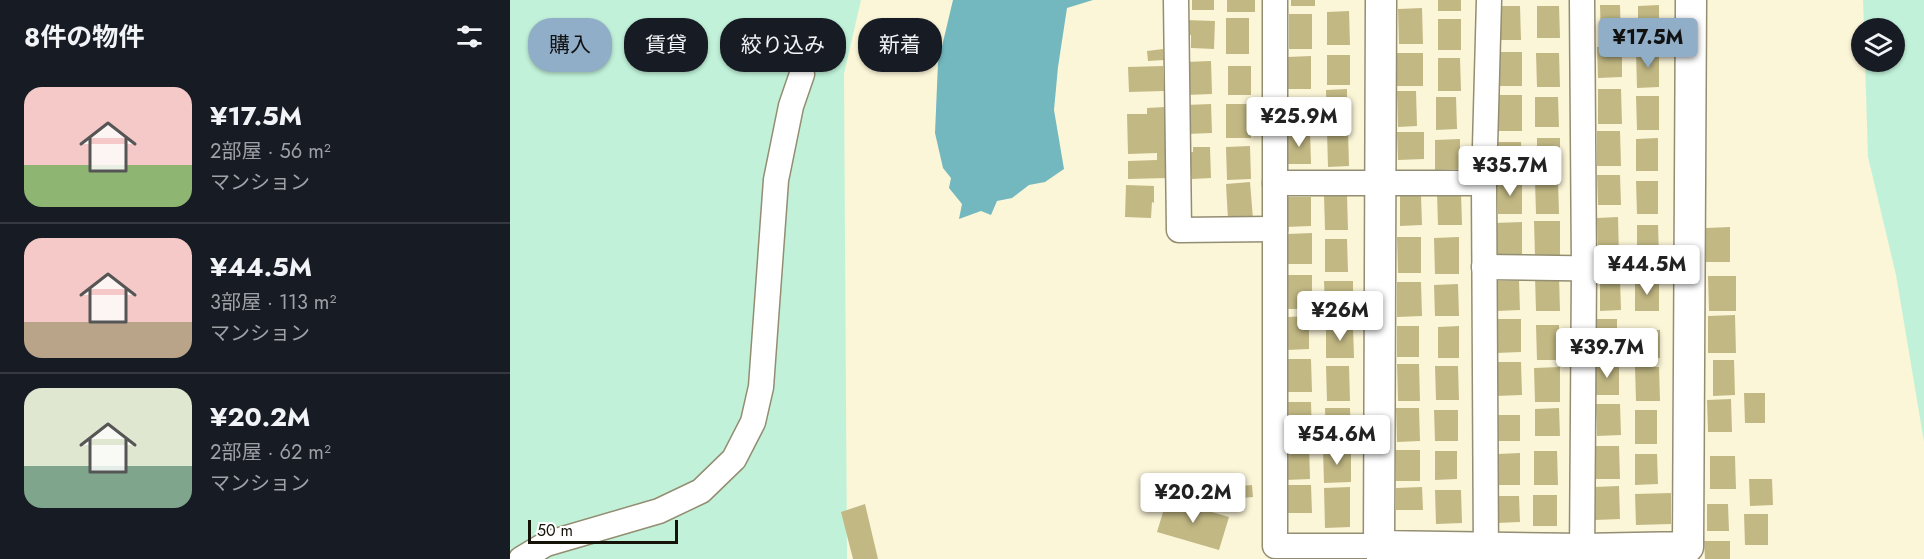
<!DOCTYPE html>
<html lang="ja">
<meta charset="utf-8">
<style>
:root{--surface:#171b24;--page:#20242c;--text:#f1f3f6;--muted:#9ea1a6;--line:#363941;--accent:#91aec8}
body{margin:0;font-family:Jost,"Noto Sans JP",sans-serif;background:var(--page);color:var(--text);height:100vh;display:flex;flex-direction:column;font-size:22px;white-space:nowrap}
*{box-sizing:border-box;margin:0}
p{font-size:20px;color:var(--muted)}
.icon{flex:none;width:33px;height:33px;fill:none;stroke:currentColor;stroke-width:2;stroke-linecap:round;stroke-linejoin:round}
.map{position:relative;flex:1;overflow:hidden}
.panel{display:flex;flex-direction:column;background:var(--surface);width:510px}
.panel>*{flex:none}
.top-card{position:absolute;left:18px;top:18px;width:570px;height:54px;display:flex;gap:12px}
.fabs{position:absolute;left:1341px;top:18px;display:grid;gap:12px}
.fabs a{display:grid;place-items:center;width:54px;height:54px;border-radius:50%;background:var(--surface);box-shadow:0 2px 4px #0004;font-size:30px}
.scale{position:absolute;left:18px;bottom:15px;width:150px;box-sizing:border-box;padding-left:6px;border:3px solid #151308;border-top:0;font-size:16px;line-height:21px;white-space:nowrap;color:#151308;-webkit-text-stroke:4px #fff;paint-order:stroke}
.price{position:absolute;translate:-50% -51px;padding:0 14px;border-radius:6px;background:#fff;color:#222;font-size:20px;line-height:39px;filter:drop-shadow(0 2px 3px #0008)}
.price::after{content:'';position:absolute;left:50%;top:36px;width:18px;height:14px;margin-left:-9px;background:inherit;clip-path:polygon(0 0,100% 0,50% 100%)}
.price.selected{background:var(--accent);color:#111}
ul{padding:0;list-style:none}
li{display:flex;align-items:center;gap:18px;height:150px;padding:0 24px}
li+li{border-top:2px solid var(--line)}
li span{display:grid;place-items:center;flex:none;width:168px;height:120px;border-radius:18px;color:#555}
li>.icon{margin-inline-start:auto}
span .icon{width:72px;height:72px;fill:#fffc;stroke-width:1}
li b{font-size:26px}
h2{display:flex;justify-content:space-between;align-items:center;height:72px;padding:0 24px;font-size:26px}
.chip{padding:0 21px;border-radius:24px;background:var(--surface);box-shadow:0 2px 4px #0004;font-size:21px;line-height:54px}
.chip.selected{background:var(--accent);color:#111}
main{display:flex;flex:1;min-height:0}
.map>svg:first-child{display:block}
</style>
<main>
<section class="panel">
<h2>8件の物件<svg class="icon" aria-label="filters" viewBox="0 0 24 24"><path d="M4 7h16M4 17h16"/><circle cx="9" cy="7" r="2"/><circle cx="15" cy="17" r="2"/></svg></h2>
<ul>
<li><span style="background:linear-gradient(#f6c9c9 65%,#8fb573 0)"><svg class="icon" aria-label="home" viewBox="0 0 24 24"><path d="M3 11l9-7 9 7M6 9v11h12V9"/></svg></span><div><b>¥17.5M</b><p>2部屋 · 56 m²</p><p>マンション</p></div></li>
<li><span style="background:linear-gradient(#f6c9c9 70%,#b9a48a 0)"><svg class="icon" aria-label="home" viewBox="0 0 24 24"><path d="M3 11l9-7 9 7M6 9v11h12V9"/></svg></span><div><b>¥44.5M</b><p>3部屋 · 113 m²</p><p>マンション</p></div></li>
<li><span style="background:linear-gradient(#dfe7d0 65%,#7fa58c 0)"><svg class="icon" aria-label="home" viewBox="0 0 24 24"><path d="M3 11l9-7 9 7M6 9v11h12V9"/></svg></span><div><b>¥20.2M</b><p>2部屋 · 62 m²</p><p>マンション</p></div></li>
</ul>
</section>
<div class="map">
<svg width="1414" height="559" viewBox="0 0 1414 559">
<rect width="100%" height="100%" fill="#fcf6d8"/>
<g fill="#c1f2d9">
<polygon points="0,0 351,0 334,74 337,559 0,559"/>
<polygon points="1353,0 1414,0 1414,442 1386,275 1358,157 1355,62 1384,62 1384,28 1354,28"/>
</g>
<polygon fill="#73b8bf" points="443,0 583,0 557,8 548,67 544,110 554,169 535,182 519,185 502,198 487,201 481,215 471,211 449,219 452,204 439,188 441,178 433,168 425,133 428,63"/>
<g fill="#c2b884">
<rect x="682" y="0" width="22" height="10"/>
<rect x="717" y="0" width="28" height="12"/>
<rect x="781" y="0" width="24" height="6"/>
<rect x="928" y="0" width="23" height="11"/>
<polygon points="1090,5 1110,5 1111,41 1091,41"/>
<polygon points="1149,5 1149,36 1128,37 1128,6"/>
<polygon points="987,6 1010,6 1011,40 987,40"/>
<polygon points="1027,6 1049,6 1050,38 1027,38"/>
<polygon points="912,8 913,44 889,44 888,9"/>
<polygon points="839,11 840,45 817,45 817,12"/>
<rect x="779" y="14" width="23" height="35"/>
<rect x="716" y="18" width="23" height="36"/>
<rect x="928" y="19" width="23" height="31"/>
<polygon points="674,20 705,21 704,49 681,48 681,35 674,35"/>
<polygon points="1112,46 1112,77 1088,78 1087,47"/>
<polygon points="653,49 654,60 638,61 637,51"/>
<polygon points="1149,51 1149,87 1127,88 1126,52"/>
<polygon points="987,52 1012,52 1012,86 988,86"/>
<rect x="887" y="53" width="26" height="33"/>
<polygon points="1026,53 1049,53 1050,87 1027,87"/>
<rect x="817" y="55" width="23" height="30"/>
<polygon points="801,56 801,89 777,89 777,57"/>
<polygon points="928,58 950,58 951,91 928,91"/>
<polygon points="701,61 702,94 676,95 675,62"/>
<polygon points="653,66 654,91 619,92 618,67"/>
<rect x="718" y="66" width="23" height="29"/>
<polygon points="837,89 837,127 817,128 816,90"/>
<polygon points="1088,89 1111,89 1112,124 1088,124"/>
<polygon points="887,91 906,91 907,126 888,127"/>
<polygon points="988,95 1012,95 1012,131 989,131"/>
<polygon points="1126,96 1149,96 1149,130 1127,130"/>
<polygon points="926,97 946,97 947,129 926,130"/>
<polygon points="1025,97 1048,97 1049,127 1025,127"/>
<polygon points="776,102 799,102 800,126 777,126"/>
<polygon points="701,104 702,133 677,134 676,105"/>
<rect x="716" y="104" width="25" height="34"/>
<polygon points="655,107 657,178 618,179 618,161 647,160 647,153 618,154 617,114 637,114 637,108"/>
<polygon points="817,131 838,131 839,166 818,167"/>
<polygon points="1087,131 1110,131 1111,166 1087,166"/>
<polygon points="777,132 800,132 801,164 777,164"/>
<polygon points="887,132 914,132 914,159 888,160"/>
<polygon points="1027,138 1050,138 1050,165 1027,166"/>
<polygon points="1148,138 1148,171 1126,171 1126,139"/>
<polygon points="950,139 950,169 925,170 925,140"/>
<polygon points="987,142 1011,142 1012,170 987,170"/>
<polygon points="740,146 741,179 717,180 716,147"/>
<polygon points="683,147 700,147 701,178 682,179 681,173 677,174 676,153 683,152"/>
<polygon points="1087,175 1110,175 1111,205 1088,205"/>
<polygon points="987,180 1012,180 1012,214 988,214"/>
<polygon points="1048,181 1049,214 1026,214 1025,182"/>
<polygon points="1126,181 1148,181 1148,214 1127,214"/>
<polygon points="740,182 743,219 718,220 716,184"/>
<polygon points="616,185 644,186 644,203 642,202 641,218 615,217"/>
<polygon points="951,193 952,225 928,225 927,194"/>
<polygon points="814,195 837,195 838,230 815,230"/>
<polygon points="890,195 911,195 912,225 890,226"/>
<polygon points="775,197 801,197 801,226 775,227"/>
<polygon points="1108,217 1109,257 1088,258 1087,218"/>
<polygon points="1024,221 1050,221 1050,255 1025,256"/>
<polygon points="1012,222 1012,254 985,254 984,223"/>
<polygon points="1127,225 1148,225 1149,257 1127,258"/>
<polygon points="1220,227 1220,262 1196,262 1196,228"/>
<polygon points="802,233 802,264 777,264 777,234"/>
<polygon points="887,237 911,237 911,273 888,273"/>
<polygon points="949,237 949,274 925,274 924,238"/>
<polygon points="815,239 837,239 838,272 815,272"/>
<rect x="775" y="275" width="27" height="34"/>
<polygon points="1198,276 1226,276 1226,311 1199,311"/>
<polygon points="1025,277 1049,277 1050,311 1026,311"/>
<polygon points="1090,279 1110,279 1111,310 1090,311"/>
<polygon points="1149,280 1149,311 1125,311 1125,281"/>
<polygon points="814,281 843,281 843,307 815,308"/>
<polygon points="986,281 1009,281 1010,310 987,311"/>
<polygon points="887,282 911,282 912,316 887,317"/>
<polygon points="948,284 949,316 925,316 924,285"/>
<polygon points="1225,315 1226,353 1198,353 1198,316"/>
<polygon points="799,316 799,349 777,350 777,317"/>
<polygon points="985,319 1011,319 1011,352 986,353"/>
<polygon points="1086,319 1107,319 1107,351 1086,352"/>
<polygon points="1026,325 1049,325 1050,360 1027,360"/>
<polygon points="843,326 844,358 816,358 816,327"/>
<rect x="887" y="326" width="22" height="31"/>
<polygon points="949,326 949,358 928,358 928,327"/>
<polygon points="1126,330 1150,330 1150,358 1127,358"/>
<polygon points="776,359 801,359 802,392 776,392"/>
<polygon points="1203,360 1224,360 1225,395 1203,396"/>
<polygon points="985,362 1011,362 1012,395 985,396"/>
<polygon points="887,364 909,364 910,401 888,401"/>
<polygon points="1085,364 1109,364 1109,395 1086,395"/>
<polygon points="816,366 839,366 840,401 817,401"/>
<polygon points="925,366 948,366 949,400 926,400"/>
<polygon points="1050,367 1050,402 1025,402 1024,368"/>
<polygon points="1125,367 1149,367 1150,401 1126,401"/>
<polygon points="1234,393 1255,393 1255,423 1235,423"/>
<polygon points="1221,399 1222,432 1198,432 1197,400"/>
<polygon points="775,402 801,402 802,437 776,437"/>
<polygon points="1086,404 1110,404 1111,435 1087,436"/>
<polygon points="815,408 840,408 841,442 816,442"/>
<polygon points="886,408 909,408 910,441 887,442"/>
<polygon points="1049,408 1050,436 1025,436 1025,409"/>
<polygon points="924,410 948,410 948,441 925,441"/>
<rect x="1125" y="410" width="22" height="34"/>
<polygon points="987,415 1010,415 1010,441 988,441"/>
<polygon points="776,445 799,445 800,479 776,480"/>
<polygon points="1083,446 1109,446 1110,479 1084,479"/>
<polygon points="813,449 841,449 841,482 814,483"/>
<polygon points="885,450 910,450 910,481 886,481"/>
<polygon points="925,451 947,451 947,479 925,480"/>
<polygon points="1024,451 1047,451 1048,485 1024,485"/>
<polygon points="1010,453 1010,485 989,485 988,454"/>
<polygon points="1125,454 1147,454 1148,484 1125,485"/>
<polygon points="1200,456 1225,456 1226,489 1200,489"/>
<polygon points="1239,479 1262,479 1263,505 1240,506"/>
<polygon points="742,485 743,497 732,498 731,486"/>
<polygon points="774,485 801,485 802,513 775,513"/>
<polygon points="1109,486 1110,519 1085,520 1084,487"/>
<polygon points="840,487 840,527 815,528 814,488"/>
<polygon points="912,487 913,510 886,510 886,488"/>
<polygon points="925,490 951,490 952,523 926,524"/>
<polygon points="1161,493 1161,524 1126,525 1125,494"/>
<rect x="1023" y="495" width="24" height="31"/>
<polygon points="985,496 1009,496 1010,522 986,523"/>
<polygon points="657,499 719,517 709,550 647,532"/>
<polygon points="355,504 368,559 343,559 331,512"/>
<polygon points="1197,504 1218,504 1219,531 1197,531"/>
<polygon points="1234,514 1258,514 1258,545 1235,545"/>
<polygon points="1194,541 1220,541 1220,559 1195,559"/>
</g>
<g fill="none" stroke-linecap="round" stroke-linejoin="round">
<defs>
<g id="minor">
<polyline points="666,0 669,230 765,229"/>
<polyline points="765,0 765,546 869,546 869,559"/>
<polyline points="765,183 974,183"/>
<polyline points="974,267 1179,270"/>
<polyline points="11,559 36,544 149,511 191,491 224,459 243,422 251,387 266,180 281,106 292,74"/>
<polyline points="976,559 974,183 979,0"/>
<polyline points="1072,559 1074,269 1072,0"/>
</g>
<polyline id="tertiary" points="871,0 869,546 1072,549 1178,547 1181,0"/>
</defs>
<use href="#minor" stroke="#938d72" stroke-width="27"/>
<use href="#tertiary" stroke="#938d72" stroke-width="33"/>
<use href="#minor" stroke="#fff" stroke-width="24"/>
<use href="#tertiary" stroke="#fff" stroke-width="30"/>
</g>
</svg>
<div class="fabs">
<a><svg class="icon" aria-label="layers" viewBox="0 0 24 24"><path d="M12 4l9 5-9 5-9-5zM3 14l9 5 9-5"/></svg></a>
</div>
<div class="scale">50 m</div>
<b class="price selected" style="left:1138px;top:69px">¥17.5M</b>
<b class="price" style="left:789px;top:148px">¥25.9M</b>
<b class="price" style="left:1000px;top:197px">¥35.7M</b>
<b class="price" style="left:1137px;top:296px">¥44.5M</b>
<b class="price" style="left:830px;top:342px">¥26M</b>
<b class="price" style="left:1097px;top:379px">¥39.7M</b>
<b class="price" style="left:827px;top:466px">¥54.6M</b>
<b class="price" style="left:683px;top:524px">¥20.2M</b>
<div class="top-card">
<a class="chip selected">購入</a>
<a class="chip">賃貸</a>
<a class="chip">絞り込み</a>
<a class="chip">新着</a>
</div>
</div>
</main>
